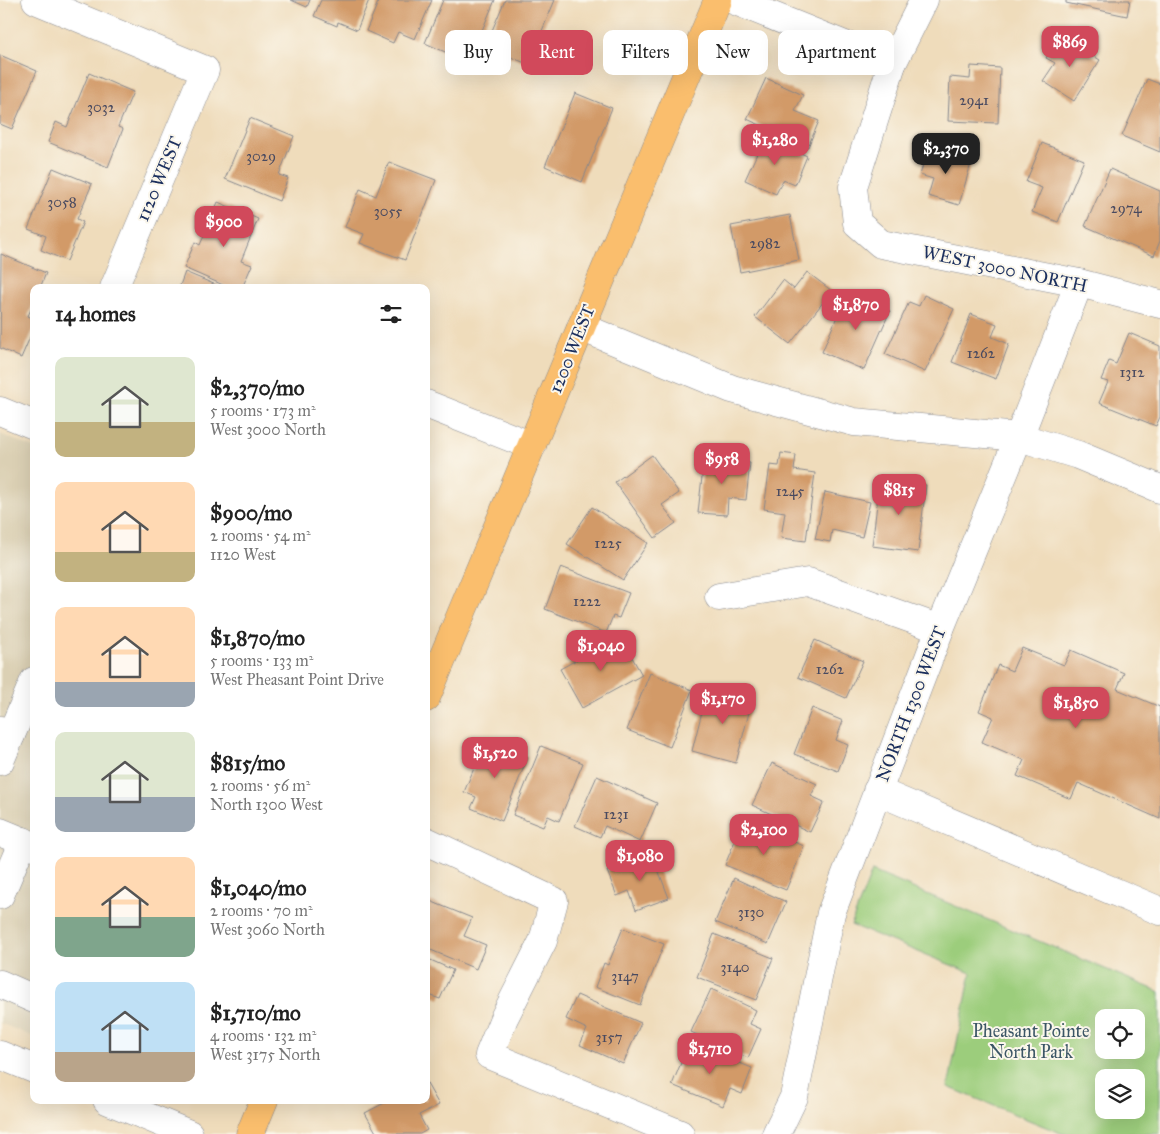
<!DOCTYPE html>
<meta charset="utf-8">
<style>
:root{--surface:#fff;--page:#f2f2f2;--text:#222;--muted:#767676;--accent:#d1495b}
body{margin:0;font-family:"IM FELL Great Primer",serif;background:var(--page);color:var(--text);height:100vh;display:flex;flex-direction:column;font-size:19px;white-space:nowrap}
*{box-sizing:border-box;margin:0}
p{font-size:16px;color:var(--muted)}
.icon{flex:none;width:28px;height:28px;fill:none;stroke:currentColor;stroke-width:2;stroke-linecap:round;stroke-linejoin:round}
.map{position:relative;flex:1;overflow:hidden}
.drawer{position:absolute;left:30px;top:284px;width:400px;height:820px;display:flex;flex-direction:column;background:var(--surface);border-radius:10px;box-shadow:0 5px 20px #0002}
.drawer>*{flex:none}
.guide{position:absolute;left:445px;top:30px;width:475px;height:45px;display:flex;gap:10px}
.tools{position:absolute;left:1095px;top:1009px;display:grid;gap:10px}
.tools a{display:grid;place-items:center;width:50px;height:50px;border-radius:10px;background:var(--surface);box-shadow:0 5px 20px #0002;font-size:25px}
.price{position:absolute;translate:-50% -42px;padding:0 11px;border-radius:10px;background:var(--accent);color:#fff;font-size:16px;line-height:32px;filter:drop-shadow(0 1px 2px #0008)}
.price::after{content:'';position:absolute;left:50%;top:30px;width:15px;height:11px;margin-left:-8px;background:inherit;clip-path:polygon(0 0,100% 0,50% 100%)}
.price.selected{background:#222;color:#fff}
ul{padding:0;list-style:none}
li{display:flex;align-items:center;gap:15px;height:125px;padding:0 25px}
li span{display:grid;place-items:center;flex:none;width:140px;height:100px;border-radius:10px;color:#555}
li>.icon{margin-inline-start:auto}
span .icon{width:60px;height:60px;fill:#fffc;stroke-width:1}
li b{font-size:21px}
h2{display:flex;justify-content:space-between;align-items:center;height:60px;padding:0 25px;font-size:21px}
.pill{padding:0 18px;border-radius:10px;background:var(--surface);box-shadow:0 5px 20px #0002;font-size:18px;line-height:45px}
.pill.selected{background:var(--accent);color:#fff}
.map>svg:first-child{display:block}
</style>
<div class="map">
<svg width="1160" height="1134" viewBox="0 0 1160 1134">
<rect width="100%" height="100%" fill="#fbf7ec"/>
<filter id="ink" filterUnits="userSpaceOnUse"><feTurbulence type="fractalNoise" baseFrequency=".02" numOctaves="2"/><feDisplacementMap in="SourceGraphic" scale="10" xChannelSelector="R" yChannelSelector="G"/><feConvolveMatrix kernelMatrix="1 2 1 2 8 2 1 2 1" color-interpolation-filters="sRGB"/></filter>
<filter id="wash" filterUnits="userSpaceOnUse"><feTurbulence type="fractalNoise" baseFrequency=".0096" numOctaves="4" result="noise"/><feDisplacementMap in="SourceGraphic" scale="20" xChannelSelector="R" yChannelSelector="G"/><feGaussianBlur stdDeviation="1.12" result="paint"/><feColorMatrix in="noise" values="0 0 0 0 0 0 0 0 0 0 0 0 0 0 0 0 0 1.4 0 .05"/><feComposite in="paint" operator="in"/></filter>
<g filter="url(#wash)">
<rect width="100%" height="100%" fill="#efdcbb"/>
<polygon fill="#dbd0b4" points="0,434 34,448 34,1037 0,1023"/>
<path fill="#9ccd7c" stroke="#5c7e6d" fill-rule="evenodd" d="M872,871L1160,992V1134H1063L948,1087L971,973L851,925ZM1104,1018H1136V1050H1104ZM1104,1078H1136V1110H1104Z"/>
<g id="blocks">
<g fill="#d29a68">
<polygon points="291,0 310,0 307,7"/>
<polygon points="321,0 369,0 357,30 338,22 337,26 314,16"/>
<polygon points="379,0 432,0 415,39 398,32 393,43 366,31"/>
<polygon points="443,0 495,0 474,49 458,42 452,55 425,43"/>
<polygon points="505,0 555,0 528,64 485,47"/>
<polygon points="1066,0 1130,0 1127,16 1066,3"/>
<polygon points="1060,35 1100,60 1074,101 1043,81 1055,63 1046,58"/>
<polygon points="0,55 37,71 12,129 0,124"/>
<polygon points="971,66 1000,68 998,123 948,121 950,77 970,79"/>
<polygon points="89,73 133,92 118,127 123,129 108,167 48,142 56,122 67,127"/>
<polygon points="766,78 803,95 795,111 819,121 808,147 747,119"/>
<polygon points="1147,79 1160,84 1160,152 1122,136"/>
<polygon points="575,93 612,108 582,182 545,166"/>
<polygon points="250,118 294,136 279,175 288,178 279,201 225,179"/>
<polygon points="765,136 807,156 795,185 783,180 776,194 745,180"/>
<polygon points="1042,143 1084,160 1058,222 1032,212 1042,188 1026,182"/>
<polygon points="928,148 972,160 959,205 928,196 933,179 920,175"/>
<polygon points="389,162 436,180 405,260 360,243 364,234 345,227 360,189 376,196"/>
<polygon points="53,168 92,184 77,219 83,222 67,261 41,250 46,236 28,229"/>
<polygon points="1110,169 1160,191 1160,241 1154,256 1085,226"/>
<polygon points="218,202 258,219 241,261 252,265 242,288 230,288 184,268 195,242 200,245"/>
<polygon points="790,215 799,260 740,272 731,226"/>
<polygon points="1,254 46,273 40,288 34,288 34,302 28,316 34,319 34,328 21,358 0,348"/>
<polygon points="185,272 221,287 221,288 179,288"/>
<polygon points="807,272 832,291 790,344 755,317 783,280 794,289"/>
<polygon points="847,293 890,311 864,370 822,352"/>
<polygon points="924,295 954,309 925,372 885,354 909,302 919,306"/>
<polygon points="971,314 997,324 992,337 1009,344 996,379 952,362"/>
<polygon points="1129,333 1160,346 1160,417 1156,426 1099,403 1108,382 1101,380 1109,361 1116,364"/>
<polygon points="781,453 796,455 794,470 815,473 806,541 781,538 785,512 764,509 770,465 779,466"/>
<polygon points="652,455 679,493 662,505 676,523 655,538 615,482"/>
<polygon points="704,459 750,463 746,500 728,498 727,515 698,513"/>
<polygon points="880,479 926,485 918,552 872,546"/>
<polygon points="825,492 870,502 862,537 832,530 830,542 815,539"/>
<polygon points="592,507 648,543 623,580 567,544"/>
<polygon points="561,567 629,593 619,618 613,616 606,633 545,609"/>
<polygon points="620,636 642,675 582,708 560,669"/>
<polygon points="815,640 863,661 846,698 798,677"/>
<polygon points="1022,648 1064,665 1071,650 1124,673 1117,689 1160,707 1160,819 1078,783 1071,799 1045,788 1017,776 1024,760 982,742 993,717 979,711 998,665 1012,671"/>
<polygon points="650,673 692,690 670,747 627,730"/>
<polygon points="725,689 753,697 736,763 692,751 707,692 723,696"/>
<polygon points="812,708 843,721 836,740 848,745 838,771 794,754"/>
<polygon points="486,740 528,757 502,821 471,808 476,797 464,792"/>
<polygon points="541,746 583,763 559,821 548,816 543,827 513,815"/>
<polygon points="772,763 817,784 811,796 824,802 810,832 752,805"/>
<polygon points="597,776 657,803 640,842 605,826 600,837 575,826"/>
<polygon points="743,821 804,846 786,890 725,865"/>
<polygon points="652,854 669,898 636,910 629,891 617,896 607,871"/>
<polygon points="734,878 786,902 768,944 715,922"/>
<polygon points="430,901 472,918 464,936 486,945 476,969 426,948 426,910"/>
<polygon points="623,928 664,944 640,1005 595,987 604,963 608,965"/>
<polygon points="714,934 773,958 756,1000 697,977"/>
<polygon points="426,958 453,970 440,999 429,995 426,1002"/>
<polygon points="711,989 756,1010 750,1024 761,1029 748,1058 691,1032"/>
<polygon points="577,995 641,1023 623,1064 580,1045 587,1029 566,1019"/>
<polygon points="689,1043 752,1068 742,1094 730,1089 723,1106 672,1085"/>
<polygon points="426,1082 439,1105 419,1115 427,1130 420,1134 377,1134 365,1113 390,1100 426,1100"/>
</g>
</g>
</g>
<g filter="url(#ink)">
<use href="#blocks" fill-opacity="0" stroke="#85868c" stroke-width="1"/>
<g fill="none" stroke-linecap="round" stroke-linejoin="round">
<defs>
<g id="minor">
<polyline points="36,0 205,70 114,288"/>
<polyline points="733,0 892,64"/>
<polyline points="924,0 892,64 853,187 857,223 881,244 1079,283 1160,304"/>
<polyline points="581,327 732,389 854,422 1019,437 1078,455 1160,489"/>
<polyline points="426,404 532,446"/>
<polyline points="0,411 34,425"/>
<polyline points="719,597 808,582 940,629"/>
<polyline points="0,730 11,735 0,761"/>
<polyline points="11,735 34,681"/>
<polyline points="877,791 1160,911"/>
<polyline points="0,832 34,846"/>
<polyline points="426,841 554,901 543,941 504,1018 489,1055 680,1134"/>
<polyline points="0,895 23,841"/>
<polyline points="0,984 34,999"/>
<polyline points="0,1055 34,1069"/>
<polyline points="107,1100 189,1134"/>
<polyline points="776,1134 794,1097 831,913 940,629 1019,437 1079,283"/>
</g>
<g id="major">
<polyline points="426,698 718,0"/>
<polyline points="250,1134 264,1100"/>
</g>
</defs>
<use href="#minor" stroke="#85868c" stroke-width="29"/>
<use href="#major" stroke="#85868c" stroke-width="29"/>
<use href="#minor" stroke="#fff" stroke-width="28"/>
<use href="#major" stroke="#fabe6d" stroke-width="28"/>
</g>
</g>
<g text-anchor="middle" dominant-baseline="central" stroke-width="4" stroke-linejoin="round" paint-order="stroke">
<g font-size="15" fill="#494a60">
<text x="974" y="100">2941</text>
<text x="101" y="107">3032</text>
<text x="261" y="156">3029</text>
<text x="62" y="202">3058</text>
<text x="1126" y="208">2974</text>
<text x="388" y="211">3055</text>
<text x="765" y="243">2982</text>
<text x="981" y="353">1262</text>
<text x="1132" y="372">1312</text>
<text x="790" y="491">1245</text>
<text x="608" y="543">1225</text>
<text x="587" y="601">1222</text>
<text x="830" y="669">1262</text>
<text x="616" y="814">1231</text>
<text x="751" y="912">3130</text>
<text x="735" y="967">3140</text>
<text x="625" y="976">3147</text>
<text x="609" y="1037">3157</text>
</g>
<g font-size="18" fill="#1b2f5e" stroke="#fbf7ec">
<text transform="translate(159 179) rotate(-67)">1120 WEST</text>
<text transform="translate(1005 269) rotate(12)">WEST 3000 NORTH</text>
<text transform="translate(572 349) rotate(-68)">1200 WEST</text>
<text transform="translate(911 704) rotate(-69)">NORTH 1300 WEST</text>
</g>
<g font-size="18" fill="#3b5666" stroke="#fbf7ec">
<text x="1031" y="1031">Pheasant Pointe<tspan x="1031" dy="21">North Park</tspan></text>
</g>
</g>
</svg>
<div class="tools">
<a><svg class="icon" aria-label="locate" viewBox="0 0 24 24"><circle cx="12" cy="12" r="6"/><path d="M12 2v4M12 18v4M2 12h4M18 12h4"/></svg></a>
<a><svg class="icon" aria-label="layers" viewBox="0 0 24 24"><path d="M12 4l9 5-9 5-9-5zM3 14l9 5 9-5"/></svg></a>
</div>
<b class="price" style="left:1070px;top:68px">$869</b>
<b class="price" style="left:775px;top:166px">$1,280</b>
<b class="price selected" style="left:946px;top:175px">$2,370</b>
<b class="price" style="left:224px;top:248px">$900</b>
<b class="price" style="left:856px;top:331px">$1,870</b>
<b class="price" style="left:722px;top:485px">$958</b>
<b class="price" style="left:899px;top:516px">$815</b>
<b class="price" style="left:601px;top:672px">$1,040</b>
<b class="price" style="left:723px;top:725px">$1,170</b>
<b class="price" style="left:1076px;top:729px">$1,850</b>
<b class="price" style="left:495px;top:779px">$1,520</b>
<b class="price" style="left:764px;top:856px">$2,100</b>
<b class="price" style="left:640px;top:882px">$1,080</b>
<b class="price" style="left:710px;top:1075px">$1,710</b>
<div class="guide">
<a class="pill">Buy</a>
<a class="pill selected">Rent</a>
<a class="pill">Filters</a>
<a class="pill">New</a>
<a class="pill">Apartment</a>
</div>
<section class="drawer">
<h2>14 homes<svg class="icon" aria-label="filters" viewBox="0 0 24 24"><path d="M4 7h16M4 17h16"/><circle cx="9" cy="7" r="2"/><circle cx="15" cy="17" r="2"/></svg></h2>
<ul>
<li><span style="background:linear-gradient(#dfe7d0 65%,#c2b280 0)"><svg class="icon" aria-label="home" viewBox="0 0 24 24"><path d="M3 11l9-7 9 7M6 9v11h12V9"/></svg></span><div><b>$2,370/mo</b><p>5 rooms · 173 m²</p><p>West 3000 North</p></div></li>
<li><span style="background:linear-gradient(#ffd9b3 70%,#c2b280 0)"><svg class="icon" aria-label="home" viewBox="0 0 24 24"><path d="M3 11l9-7 9 7M6 9v11h12V9"/></svg></span><div><b>$900/mo</b><p>2 rooms · 54 m²</p><p>1120 West</p></div></li>
<li><span style="background:linear-gradient(#ffd9b3 75%,#9aa5b1 0)"><svg class="icon" aria-label="home" viewBox="0 0 24 24"><path d="M3 11l9-7 9 7M6 9v11h12V9"/></svg></span><div><b>$1,870/mo</b><p>5 rooms · 133 m²</p><p>West Pheasant Point Drive</p></div></li>
<li><span style="background:linear-gradient(#dfe7d0 65%,#9aa5b1 0)"><svg class="icon" aria-label="home" viewBox="0 0 24 24"><path d="M3 11l9-7 9 7M6 9v11h12V9"/></svg></span><div><b>$815/mo</b><p>2 rooms · 56 m²</p><p>North 1300 West</p></div></li>
<li><span style="background:linear-gradient(#ffd9b3 60%,#7fa58c 0)"><svg class="icon" aria-label="home" viewBox="0 0 24 24"><path d="M3 11l9-7 9 7M6 9v11h12V9"/></svg></span><div><b>$1,040/mo</b><p>2 rooms · 70 m²</p><p>West 3060 North</p></div></li>
<li><span style="background:linear-gradient(#bfe0f5 70%,#b9a48a 0)"><svg class="icon" aria-label="home" viewBox="0 0 24 24"><path d="M3 11l9-7 9 7M6 9v11h12V9"/></svg></span><div><b>$1,710/mo</b><p>4 rooms · 132 m²</p><p>West 3175 North</p></div></li>
</ul>
</section>
</div>
